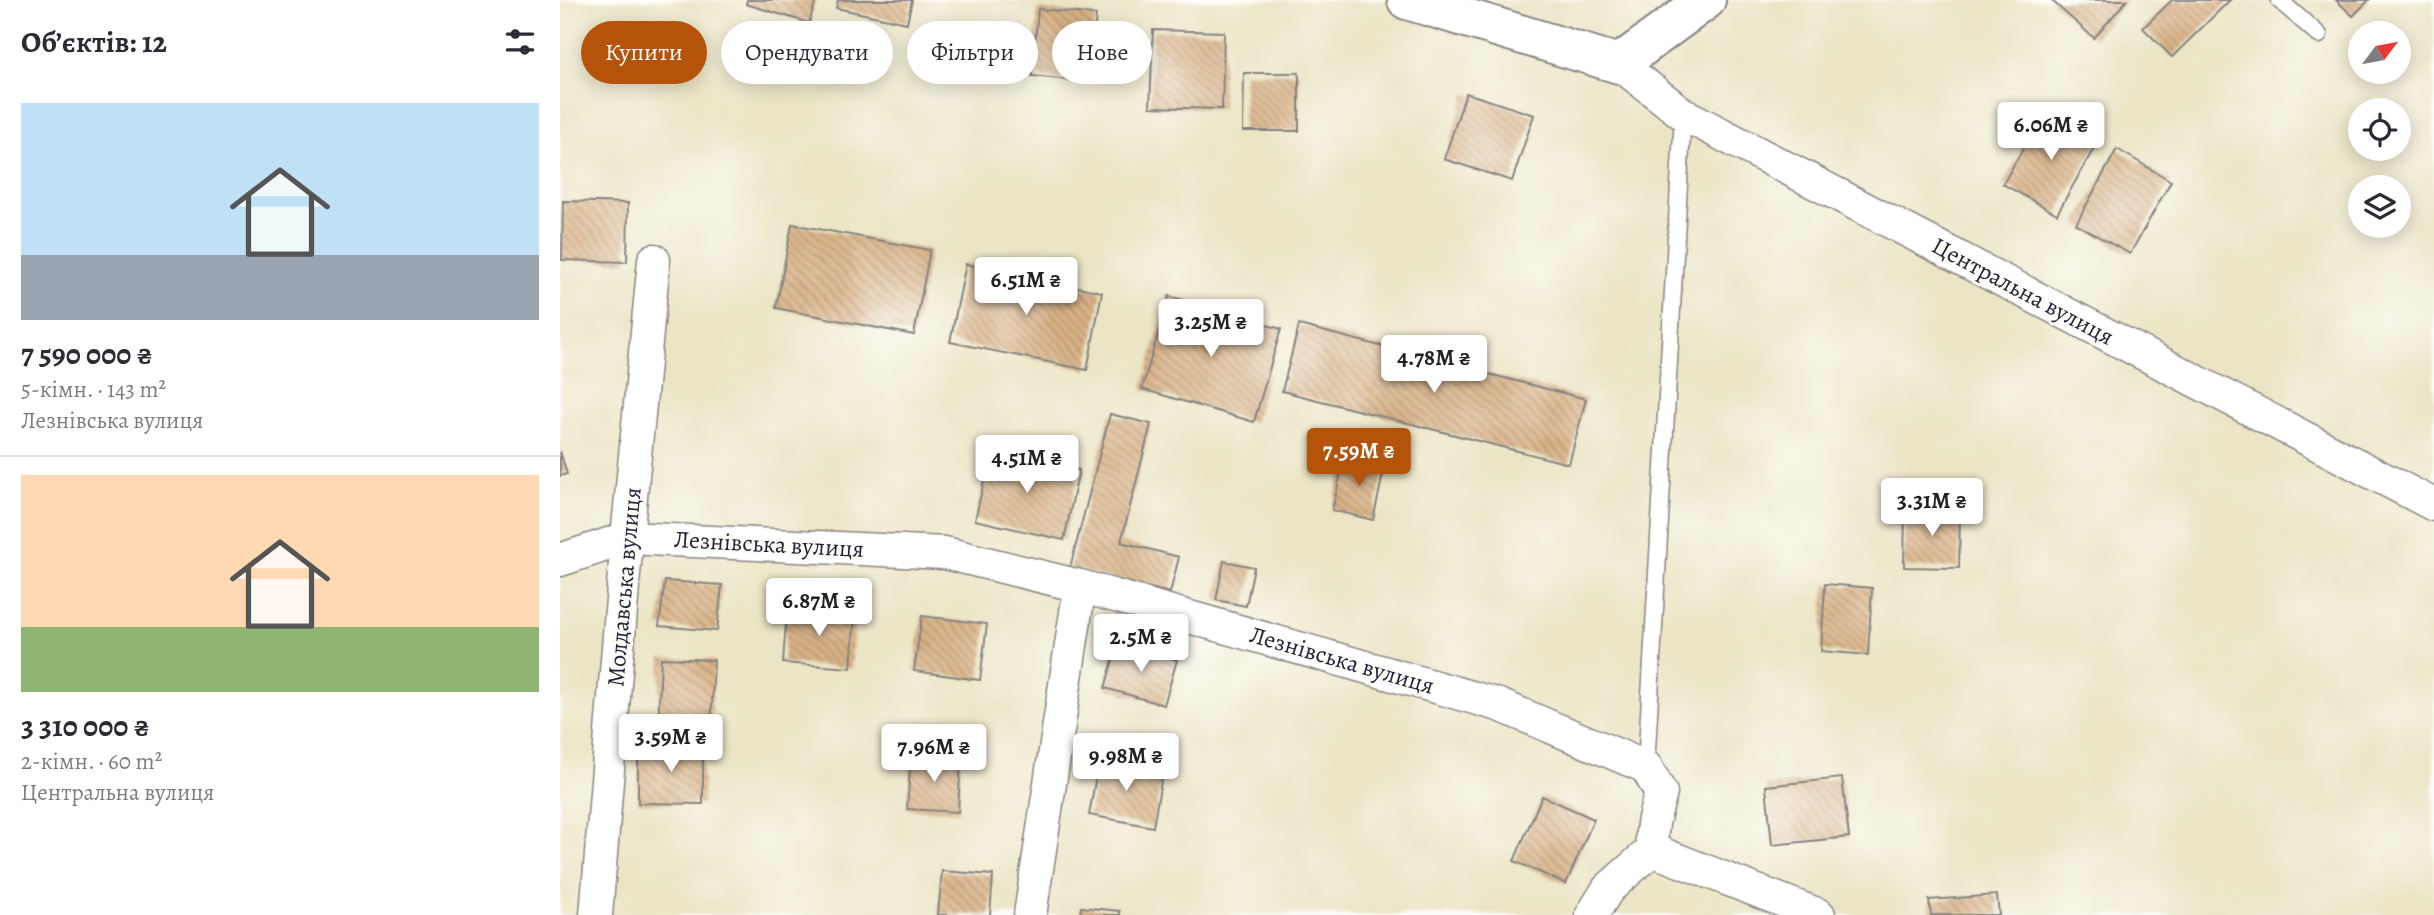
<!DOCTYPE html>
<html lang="uk">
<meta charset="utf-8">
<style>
:root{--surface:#fff;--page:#f7f7f7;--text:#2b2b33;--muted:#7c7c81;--line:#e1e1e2;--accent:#b45309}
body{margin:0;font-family:Alegreya,serif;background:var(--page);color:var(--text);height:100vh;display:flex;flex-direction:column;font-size:26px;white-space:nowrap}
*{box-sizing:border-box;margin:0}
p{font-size:23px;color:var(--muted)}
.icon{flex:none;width:38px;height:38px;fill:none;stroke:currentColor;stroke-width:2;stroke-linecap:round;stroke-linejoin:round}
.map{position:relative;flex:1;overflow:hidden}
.panel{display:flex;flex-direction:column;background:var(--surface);width:560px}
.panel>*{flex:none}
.banner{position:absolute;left:21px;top:21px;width:665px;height:63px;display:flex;gap:14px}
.needle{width:46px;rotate:58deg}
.tools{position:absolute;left:1788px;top:21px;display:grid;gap:14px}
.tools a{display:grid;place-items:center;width:63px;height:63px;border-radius:50%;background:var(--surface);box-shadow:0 4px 18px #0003;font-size:35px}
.price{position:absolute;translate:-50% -60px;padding:0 16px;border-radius:7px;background:#fff;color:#222;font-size:23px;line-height:46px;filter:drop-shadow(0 2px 4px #0008)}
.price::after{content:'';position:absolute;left:50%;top:42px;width:21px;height:16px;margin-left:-10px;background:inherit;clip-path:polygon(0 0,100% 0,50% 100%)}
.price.current{background:var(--accent);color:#fff}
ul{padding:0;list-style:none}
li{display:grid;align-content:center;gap:14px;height:371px;padding:0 21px}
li+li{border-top:2px solid var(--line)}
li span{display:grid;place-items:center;height:217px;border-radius:0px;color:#555}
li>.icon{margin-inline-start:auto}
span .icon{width:126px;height:126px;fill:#fffc;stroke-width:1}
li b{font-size:30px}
h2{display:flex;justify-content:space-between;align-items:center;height:84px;padding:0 21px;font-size:30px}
.chip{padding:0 24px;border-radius:32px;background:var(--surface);box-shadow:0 4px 18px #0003;font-size:24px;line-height:63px}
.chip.current{background:var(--accent);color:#fff}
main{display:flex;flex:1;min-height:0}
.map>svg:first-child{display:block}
</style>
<main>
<section class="panel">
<h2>Об’єктів: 12<svg class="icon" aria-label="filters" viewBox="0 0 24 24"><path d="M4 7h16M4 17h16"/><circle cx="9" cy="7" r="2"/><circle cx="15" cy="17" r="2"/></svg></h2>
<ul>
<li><span style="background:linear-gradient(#bfe0f5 70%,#9aa5b1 0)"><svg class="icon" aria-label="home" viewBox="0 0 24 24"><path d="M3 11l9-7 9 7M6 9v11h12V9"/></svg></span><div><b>7 590 000 ₴</b><p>5-кімн. · 143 m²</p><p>Лезнівська вулиця</p></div></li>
<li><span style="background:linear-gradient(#ffd9b3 70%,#8fb573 0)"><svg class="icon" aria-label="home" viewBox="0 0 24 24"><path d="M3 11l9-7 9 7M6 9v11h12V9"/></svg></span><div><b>3 310 000 ₴</b><p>2-кімн. · 60 m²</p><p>Центральна вулиця</p></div></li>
</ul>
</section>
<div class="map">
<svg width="1874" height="915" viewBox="0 0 1874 915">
<defs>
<pattern id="building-back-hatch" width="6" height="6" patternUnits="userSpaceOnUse" patternTransform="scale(1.75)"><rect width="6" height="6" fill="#d9b286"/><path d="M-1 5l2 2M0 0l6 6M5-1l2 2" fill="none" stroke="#b0906f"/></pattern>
</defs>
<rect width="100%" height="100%" fill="#fdfcf7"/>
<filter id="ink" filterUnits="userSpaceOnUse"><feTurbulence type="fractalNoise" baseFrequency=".0143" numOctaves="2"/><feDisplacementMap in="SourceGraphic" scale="14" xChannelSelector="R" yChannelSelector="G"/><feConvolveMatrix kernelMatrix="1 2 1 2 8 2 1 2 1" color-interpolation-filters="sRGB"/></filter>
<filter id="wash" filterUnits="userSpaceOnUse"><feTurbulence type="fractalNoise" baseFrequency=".00686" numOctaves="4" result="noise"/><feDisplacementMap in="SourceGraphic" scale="28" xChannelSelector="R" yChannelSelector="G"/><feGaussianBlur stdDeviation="1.57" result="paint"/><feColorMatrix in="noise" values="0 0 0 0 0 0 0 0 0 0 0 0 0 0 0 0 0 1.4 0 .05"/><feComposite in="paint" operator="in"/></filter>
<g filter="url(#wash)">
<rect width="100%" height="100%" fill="#ebe5c5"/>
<g id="blocks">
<g fill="url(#building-back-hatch)">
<polygon points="187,0 256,0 249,23 186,4"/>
<polygon points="278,0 352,0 347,23 276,8"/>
<polygon points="1491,0 1567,0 1534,38"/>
<polygon points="1612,0 1670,0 1612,57 1583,28"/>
<polygon points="1776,0 1809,0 1793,16"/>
<polygon points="478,9 536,15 529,82 472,76"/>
<polygon points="593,30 664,32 662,109 590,107"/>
<polygon points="684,73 739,73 739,131 683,131"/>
<polygon points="906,93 974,115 952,181 884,159"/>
<polygon points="1485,109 1538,141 1497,214 1443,184"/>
<polygon points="1557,149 1611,181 1570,254 1516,224"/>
<polygon points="3,201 68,203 67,262 2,260"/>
<polygon points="232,224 370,250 354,335 216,308"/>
<polygon points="406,264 542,292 527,370 390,342"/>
<polygon points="609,296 721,329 694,422 582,389"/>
<polygon points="739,325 1026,399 1009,464 722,391"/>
<polygon points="550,414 591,424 561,542 619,557 610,593 510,568"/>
<polygon points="431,450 519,470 504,540 415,520"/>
<polygon points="0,451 7,474 0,476"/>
<polygon points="785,456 825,465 813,520 772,510"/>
<polygon points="1345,508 1400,508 1399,568 1344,567"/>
<polygon points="664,561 694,567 686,606 656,600"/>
<polygon points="105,581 162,585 157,631 99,626"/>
<polygon points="1265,584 1312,588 1308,655 1261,651"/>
<polygon points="227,608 295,613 291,668 223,663"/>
<polygon points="362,616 427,624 420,680 354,671"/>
<polygon points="558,642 617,660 604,705 545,688"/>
<polygon points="101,658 154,660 151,729 98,727"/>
<polygon points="78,744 143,745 143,804 78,803"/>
<polygon points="351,756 401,759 398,812 347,809"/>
<polygon points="539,759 603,770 593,827 529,815"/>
<polygon points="1282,778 1289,837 1212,845 1206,786"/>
<polygon points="982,796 1034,819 1006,884 954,861"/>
<polygon points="382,871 433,875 430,915 378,915"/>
<polygon points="1437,895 1439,915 1371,915 1369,900"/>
<polygon points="521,907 560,911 560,915 520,915"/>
</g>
</g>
</g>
<g filter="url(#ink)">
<use href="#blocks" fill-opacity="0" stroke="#868480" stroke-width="2"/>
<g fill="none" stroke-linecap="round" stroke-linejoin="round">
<defs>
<g id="lane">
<polyline points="1719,0 1759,35"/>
<polyline points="1086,767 1123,114"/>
</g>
<g id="street">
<polyline points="1059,64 1123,114 1874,505"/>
<path d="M0,560L67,538L385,553L520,586L939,705L1086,767L1101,793C1095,813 1090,829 1092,850L1259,915"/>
<polyline points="36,915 67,538 94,260"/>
<polyline points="470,915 520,586"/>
<polyline points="1032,915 1048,889 1092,850"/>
</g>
<polyline id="secondary" points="847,0 1059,64 1146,0"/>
</defs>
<use href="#lane" stroke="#868480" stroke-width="19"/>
<use href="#street" stroke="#868480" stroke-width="35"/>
<use href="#secondary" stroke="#868480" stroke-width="42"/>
<use href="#lane" stroke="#fff" stroke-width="16"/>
<use href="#street" stroke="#fff" stroke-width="32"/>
<use href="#secondary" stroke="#fff" stroke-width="38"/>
</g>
</g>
<g text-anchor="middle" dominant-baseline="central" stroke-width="6" stroke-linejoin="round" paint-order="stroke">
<g font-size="24" fill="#22223b" stroke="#fdfcf7">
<text transform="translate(1463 291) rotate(28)">Центральна вулиця</text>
<text transform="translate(209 544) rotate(3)">Лезнівська вулиця</text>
<text transform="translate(64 587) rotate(-85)">Молдавська вулиця</text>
<text transform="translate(782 660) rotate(16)">Лезнівська вулиця</text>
</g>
</g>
</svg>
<div class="tools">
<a><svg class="needle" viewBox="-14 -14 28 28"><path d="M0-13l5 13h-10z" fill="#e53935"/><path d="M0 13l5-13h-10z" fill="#7c7c81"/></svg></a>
<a><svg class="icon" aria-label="locate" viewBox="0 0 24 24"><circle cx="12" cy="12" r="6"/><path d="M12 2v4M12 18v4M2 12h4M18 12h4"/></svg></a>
<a><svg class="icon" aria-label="layers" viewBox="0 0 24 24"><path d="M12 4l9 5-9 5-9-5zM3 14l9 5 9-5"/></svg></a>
</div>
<b class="price" style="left:1491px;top:162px">6.06M ₴</b>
<b class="price" style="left:466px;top:317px">6.51M ₴</b>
<b class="price" style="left:651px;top:359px">3.25M ₴</b>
<b class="price" style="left:874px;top:395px">4.78M ₴</b>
<b class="price current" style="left:799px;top:488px">7.59M ₴</b>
<b class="price" style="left:467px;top:495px">4.51M ₴</b>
<b class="price" style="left:1372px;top:538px">3.31M ₴</b>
<b class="price" style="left:259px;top:638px">6.87M ₴</b>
<b class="price" style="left:581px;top:674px">2.5M ₴</b>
<b class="price" style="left:111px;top:774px">3.59M ₴</b>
<b class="price" style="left:374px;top:784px">7.96M ₴</b>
<b class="price" style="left:566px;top:793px">9.98M ₴</b>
<div class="banner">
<a class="chip current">Купити</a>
<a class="chip">Орендувати</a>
<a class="chip">Фільтри</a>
<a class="chip">Нове</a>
</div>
</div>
</main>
